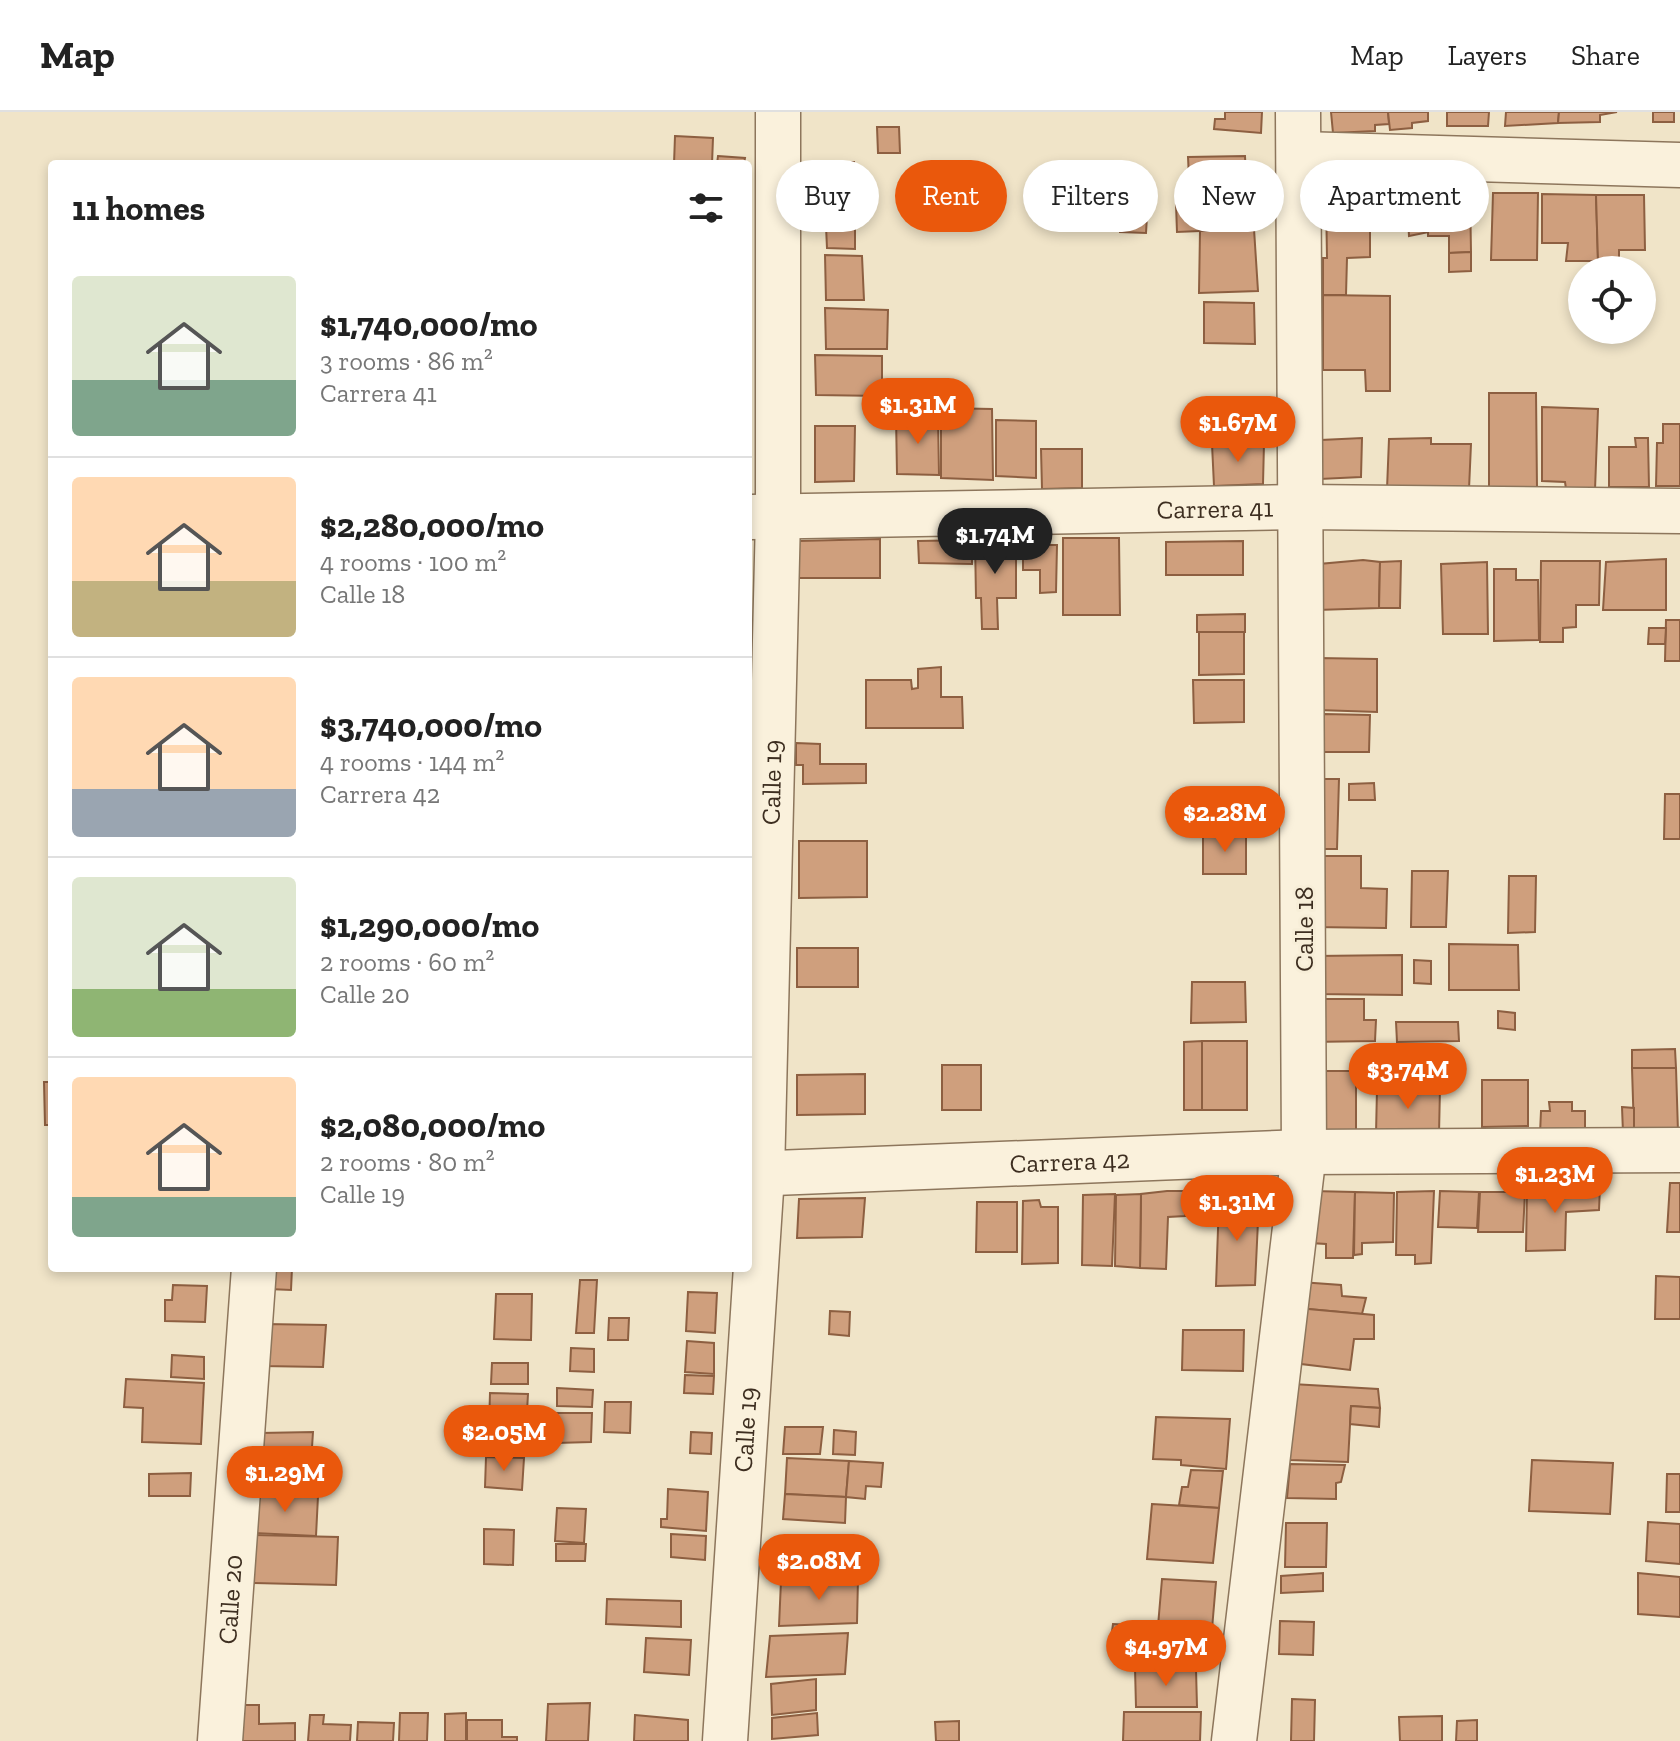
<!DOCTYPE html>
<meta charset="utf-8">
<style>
:root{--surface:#fff;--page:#f2f2f2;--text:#222;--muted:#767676;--line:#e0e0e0;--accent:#ea580c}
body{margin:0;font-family:"Zilla Slab",serif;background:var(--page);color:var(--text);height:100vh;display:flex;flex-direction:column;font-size:30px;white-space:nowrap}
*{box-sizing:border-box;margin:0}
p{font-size:26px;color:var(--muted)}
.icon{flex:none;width:44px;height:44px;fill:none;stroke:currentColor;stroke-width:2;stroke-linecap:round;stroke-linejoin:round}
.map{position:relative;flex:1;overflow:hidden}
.sheet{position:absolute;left:48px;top:48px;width:704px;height:1112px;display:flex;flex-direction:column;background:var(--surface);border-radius:8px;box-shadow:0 4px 12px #0003}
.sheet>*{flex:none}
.guide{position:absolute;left:776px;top:48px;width:760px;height:72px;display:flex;gap:16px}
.buttons{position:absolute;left:1568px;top:144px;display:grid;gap:16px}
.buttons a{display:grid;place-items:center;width:88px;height:88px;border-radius:50%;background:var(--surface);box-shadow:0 4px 12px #0003;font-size:40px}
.price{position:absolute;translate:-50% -68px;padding:0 18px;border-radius:28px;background:var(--accent);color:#fff;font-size:26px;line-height:52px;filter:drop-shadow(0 2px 4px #0008)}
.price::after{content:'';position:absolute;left:50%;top:48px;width:24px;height:18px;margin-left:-12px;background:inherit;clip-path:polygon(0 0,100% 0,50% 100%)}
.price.selected{background:#222;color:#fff}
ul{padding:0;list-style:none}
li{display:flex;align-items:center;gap:24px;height:200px;padding:0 24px}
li+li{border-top:2px solid var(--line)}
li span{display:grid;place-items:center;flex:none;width:224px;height:160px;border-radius:8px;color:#555}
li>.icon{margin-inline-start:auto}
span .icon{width:96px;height:96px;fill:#fffc;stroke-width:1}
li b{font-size:34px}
h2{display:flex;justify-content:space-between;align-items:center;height:96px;padding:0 24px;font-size:34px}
.pill{padding:0 28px;border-radius:36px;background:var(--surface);box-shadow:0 4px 12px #0003;font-size:28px;line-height:72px}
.pill.selected{background:var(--accent);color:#fff}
header{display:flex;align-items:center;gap:48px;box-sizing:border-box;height:112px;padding:0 40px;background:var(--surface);border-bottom:2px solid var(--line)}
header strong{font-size:38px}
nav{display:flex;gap:44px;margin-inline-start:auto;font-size:28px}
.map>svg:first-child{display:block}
</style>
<header>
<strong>Map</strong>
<nav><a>Map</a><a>Layers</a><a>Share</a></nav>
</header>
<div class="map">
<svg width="1680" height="1629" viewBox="0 0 1680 1629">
<rect width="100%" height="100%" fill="#f0e4c8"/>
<g fill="#cf9f7d" stroke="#8d5f41" stroke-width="2">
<polygon points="1225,0 1262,0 1261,21 1214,17 1215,7 1225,7"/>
<polygon points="1331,0 1388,0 1389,12 1375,13 1375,19 1333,21"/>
<polygon points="1388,0 1428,0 1428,9 1412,11 1412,16 1390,18"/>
<polygon points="1447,0 1489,0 1488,14 1447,14"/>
<polygon points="1506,0 1559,0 1558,11 1505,14"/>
<polygon points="1559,0 1617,0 1600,3 1600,10 1558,11"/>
<rect x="1653" y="0" width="21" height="10"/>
<polygon points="877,15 899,15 900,41 878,41"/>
<polygon points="675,24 713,26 712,52 674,52"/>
<polygon points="718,44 745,46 744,52 717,52"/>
<polygon points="1245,44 1247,86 1190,87 1188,45"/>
<polygon points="820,50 854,50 855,92 813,92 813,71 820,71"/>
<polygon points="1372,81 1428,81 1429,120 1409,124 1408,105 1373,104"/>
<polygon points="1428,81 1470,81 1471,140 1449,141 1449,124 1428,124"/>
<polygon points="1493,81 1538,81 1537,148 1491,148"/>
<polygon points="1542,82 1596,83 1598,149 1566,149 1568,131 1542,131"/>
<polygon points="1596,83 1644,83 1645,138 1619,138 1619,149 1598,149"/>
<polygon points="1370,85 1370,145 1347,146 1346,183 1323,183 1323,146 1327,146 1326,86"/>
<polygon points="1246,90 1247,117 1177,120 1176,92"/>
<polygon points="1120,104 1147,104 1146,121 1120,120"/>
<polygon points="826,114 855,115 855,137 827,136"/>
<polygon points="1247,117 1254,117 1258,179 1199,181 1200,119"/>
<polygon points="1471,140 1471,159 1449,160 1449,141"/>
<polygon points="825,143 862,144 864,188 826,188"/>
<polygon points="1323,183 1390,184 1390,279 1366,279 1365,258 1323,258"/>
<polygon points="1204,190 1254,191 1255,232 1204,231"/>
<polygon points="825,196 888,198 887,237 826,237"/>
<polygon points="815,243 882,244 882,284 816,283"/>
<polygon points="1489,281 1536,281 1537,376 1489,377"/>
<polygon points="1542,295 1598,297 1595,378 1566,377 1565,370 1542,369"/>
<polygon points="941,296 992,297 993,368 941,366"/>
<polygon points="896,304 938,305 939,363 897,362"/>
<polygon points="996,308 1036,309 1036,366 996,364"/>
<polygon points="1663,312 1680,312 1680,374 1656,374 1657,331 1663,331"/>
<polygon points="815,314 855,314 854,369 815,370"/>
<polygon points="1362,326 1361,365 1320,367 1321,328"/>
<polygon points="1431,326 1431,332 1471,332 1469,377 1387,377 1389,327"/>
<polygon points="1635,326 1648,326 1649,375 1609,375 1609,335 1636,335"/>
<polygon points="1264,331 1263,372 1214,374 1212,332"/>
<polygon points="1041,337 1082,337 1082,376 1042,377"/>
<polygon points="1039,426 1039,433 1057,433 1056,480 1040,481 1040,458 1023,458 1023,427"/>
<polygon points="1063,426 1119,426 1120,503 1063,503"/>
<polygon points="880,427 880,466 798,466 798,429"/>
<polygon points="1016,427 1016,486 997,486 998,517 982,517 981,486 976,486 975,428"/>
<polygon points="972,428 972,452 919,451 918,429"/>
<polygon points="1243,429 1243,463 1166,463 1166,430"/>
<polygon points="1666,447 1666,498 1603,498 1606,450"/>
<polygon points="1363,448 1380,450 1379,496 1317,498 1319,452"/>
<polygon points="1401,449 1400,496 1379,496 1380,450"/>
<polygon points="1541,449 1600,449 1599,493 1576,493 1576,515 1563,516 1563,530 1540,530"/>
<polygon points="1487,450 1488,522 1443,522 1441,452"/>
<polygon points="1494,457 1516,457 1516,468 1538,468 1539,528 1494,529"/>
<polygon points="1245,502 1245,520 1197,520 1197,503"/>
<polygon points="1666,508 1680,508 1680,549 1665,549"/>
<polygon points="1649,516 1666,516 1665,532 1648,532"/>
<polygon points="1199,520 1244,520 1244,562 1199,563"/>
<polygon points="1318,546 1377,547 1377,600 1318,598"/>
<polygon points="941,555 941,585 962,585 963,616 866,616 866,568 911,568 912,577 918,576 918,557"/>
<polygon points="1193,568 1244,568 1244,610 1194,611"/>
<polygon points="1324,602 1370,603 1369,640 1312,640 1323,620"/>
<polygon points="796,631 820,632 820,652 866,652 866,671 803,672 803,653 796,653"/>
<polygon points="1317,667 1339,667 1337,737 1314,737"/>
<polygon points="1374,671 1375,688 1349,688 1349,672"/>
<polygon points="1665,682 1680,682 1680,727 1664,727"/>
<polygon points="1246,722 1246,762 1203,762 1203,723"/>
<polygon points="799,729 867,729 867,785 799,786"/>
<polygon points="1314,744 1361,744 1361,776 1387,777 1386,816 1313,815"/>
<polygon points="1412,759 1448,759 1446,815 1411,815"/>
<polygon points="1509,764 1536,764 1535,820 1508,821"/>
<polygon points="1449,832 1518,833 1519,878 1449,878"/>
<rect x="797" y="836" width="61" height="39"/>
<polygon points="1402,843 1402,883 1316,882 1315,844"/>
<polygon points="1414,848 1431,849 1431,872 1414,871"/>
<polygon points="1192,870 1245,870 1246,910 1191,911"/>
<polygon points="1310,887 1364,887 1364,908 1376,908 1375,929 1310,930"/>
<polygon points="1498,899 1515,901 1515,918 1498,916"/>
<polygon points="1396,910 1458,910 1459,929 1397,930"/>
<polygon points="1202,929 1202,998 1184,998 1184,930"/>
<rect x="1202" y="929" width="45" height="69"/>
<polygon points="1675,937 1676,956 1632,956 1632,938"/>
<rect x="942" y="953" width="39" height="45"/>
<polygon points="1632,956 1676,956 1678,1020 1634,1020"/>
<rect x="1316" y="959" width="40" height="63"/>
<polygon points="865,962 865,1002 797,1003 797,963"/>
<polygon points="1482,968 1528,968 1528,1014 1482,1015"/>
<polygon points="44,970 52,970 52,1013 45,1013"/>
<polygon points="1440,976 1439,1022 1376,1022 1377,977"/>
<polygon points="1549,990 1572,990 1572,999 1585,999 1585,1021 1540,1022 1541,999 1550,999"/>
<polygon points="1622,995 1634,996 1634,1020 1623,1021"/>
<polygon points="1670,1071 1680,1071 1680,1120 1667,1120"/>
<polygon points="1600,1075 1599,1098 1566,1100 1565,1138 1526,1139 1527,1077"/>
<polygon points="1167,1079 1186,1079 1185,1104 1168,1105 1166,1157 1140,1156 1141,1082"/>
<polygon points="1312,1079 1355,1080 1353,1146 1326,1146 1326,1132 1310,1131"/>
<polygon points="1434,1079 1431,1151 1415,1152 1415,1143 1396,1143 1397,1080"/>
<polygon points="1440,1079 1479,1080 1477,1116 1438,1115"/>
<polygon points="1355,1080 1394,1081 1393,1130 1362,1131 1362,1142 1354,1143"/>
<polygon points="1480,1080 1525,1080 1523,1120 1478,1120"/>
<polygon points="1115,1082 1112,1154 1082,1153 1083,1083"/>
<polygon points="1141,1082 1140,1156 1115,1154 1116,1083"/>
<polygon points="865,1086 862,1125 797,1126 799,1087"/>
<polygon points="1039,1088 1041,1095 1058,1095 1058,1151 1022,1152 1023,1089"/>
<polygon points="1259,1088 1255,1173 1216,1174 1219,1089"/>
<polygon points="977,1090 1017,1090 1017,1140 976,1140"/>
<polygon points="270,1156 292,1156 291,1178 269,1177"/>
<polygon points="1656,1164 1680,1165 1680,1207 1655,1207"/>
<polygon points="580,1168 597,1168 594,1221 576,1221"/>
<polygon points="1300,1170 1341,1173 1342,1184 1366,1186 1362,1202 1297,1196"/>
<polygon points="173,1173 207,1174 205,1210 165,1209 165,1188 172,1188"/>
<polygon points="688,1180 717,1181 715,1221 686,1219"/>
<polygon points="496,1182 532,1182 531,1228 494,1227"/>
<polygon points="1297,1196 1374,1203 1374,1227 1354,1227 1350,1258 1293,1251"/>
<polygon points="830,1199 850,1200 849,1224 829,1222"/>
<polygon points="609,1206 629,1206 628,1228 608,1228"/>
<polygon points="265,1212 326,1213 323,1255 262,1254"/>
<polygon points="1183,1218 1244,1218 1243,1259 1182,1258"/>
<polygon points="687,1229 714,1231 714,1262 685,1260"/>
<polygon points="571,1236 594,1237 594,1260 570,1259"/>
<polygon points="172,1243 204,1245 204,1267 171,1265"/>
<polygon points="492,1251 528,1251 528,1272 491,1272"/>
<polygon points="685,1263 714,1264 713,1282 684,1281"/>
<polygon points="126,1267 204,1271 201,1332 142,1330 143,1296 124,1295"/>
<polygon points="1292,1272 1378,1277 1380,1296 1351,1294 1348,1350 1290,1348"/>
<polygon points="557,1276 593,1278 592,1295 557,1294"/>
<polygon points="490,1281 528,1282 526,1317 489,1315"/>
<polygon points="605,1290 631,1290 630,1321 604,1320"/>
<polygon points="1351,1294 1380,1296 1379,1315 1350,1312"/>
<polygon points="557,1301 592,1301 591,1330 556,1331"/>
<polygon points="1156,1305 1230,1307 1226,1357 1181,1353 1181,1348 1153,1347"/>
<polygon points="785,1315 823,1315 820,1342 783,1342"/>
<polygon points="834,1318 856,1320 855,1343 833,1342"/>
<polygon points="313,1320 310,1366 254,1367 260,1321"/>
<polygon points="691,1320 712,1321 711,1342 690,1341"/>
<polygon points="486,1345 524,1346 522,1378 485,1375"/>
<polygon points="787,1346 849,1349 846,1385 785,1382"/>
<polygon points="1532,1348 1613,1351 1610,1402 1529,1399"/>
<polygon points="849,1349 883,1351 881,1375 866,1374 865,1387 846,1385"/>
<polygon points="1290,1352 1345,1353 1341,1370 1336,1371 1336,1387 1287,1386"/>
<polygon points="1191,1358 1223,1359 1219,1396 1179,1393 1182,1375 1188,1375"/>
<polygon points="191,1361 190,1384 149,1384 149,1362"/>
<polygon points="1667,1362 1680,1362 1680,1400 1666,1400"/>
<polygon points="668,1377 708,1380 706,1419 661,1415 661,1407 667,1407"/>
<polygon points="254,1381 318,1384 316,1424 252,1421"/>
<polygon points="785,1382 846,1385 845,1411 783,1407"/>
<polygon points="1152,1392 1219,1396 1213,1451 1147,1447"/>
<polygon points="557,1396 586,1397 584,1431 555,1429"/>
<polygon points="1648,1410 1680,1412 1680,1452 1646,1449"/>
<polygon points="1286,1411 1327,1411 1326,1455 1285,1455"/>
<polygon points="484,1417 514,1418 513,1453 484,1452"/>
<polygon points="671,1422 706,1424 705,1448 671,1445"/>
<polygon points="251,1423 338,1425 336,1473 249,1471"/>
<polygon points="556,1432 586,1432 585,1449 556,1449"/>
<polygon points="1323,1461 1323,1479 1281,1481 1281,1464"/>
<polygon points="1638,1461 1680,1465 1680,1505 1638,1502"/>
<polygon points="858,1466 857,1511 779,1514 781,1469"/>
<polygon points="1162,1467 1216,1470 1212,1517 1158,1514"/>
<polygon points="607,1487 681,1489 681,1515 606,1512"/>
<polygon points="1280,1509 1314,1510 1313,1543 1279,1542"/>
<polygon points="1113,1512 1130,1513 1129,1529 1111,1527"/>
<polygon points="1130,1513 1211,1519 1208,1553 1127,1547"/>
<polygon points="848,1521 845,1562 766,1565 770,1524"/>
<polygon points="646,1526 691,1528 689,1563 644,1560"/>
<polygon points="1135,1556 1196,1557 1197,1595 1136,1595"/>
<polygon points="816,1567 816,1598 772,1603 771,1572"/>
<polygon points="1292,1587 1315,1588 1314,1629 1291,1629"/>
<polygon points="590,1591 588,1629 546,1629 548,1592"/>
<polygon points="243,1593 259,1593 259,1612 295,1611 295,1629 242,1629"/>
<polygon points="1124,1600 1201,1600 1200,1629 1123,1629"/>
<polygon points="400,1601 428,1601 427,1629 399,1629"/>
<polygon points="466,1601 466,1629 445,1629 445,1602"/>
<polygon points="817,1601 818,1623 772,1627 772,1606"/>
<polygon points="310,1603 324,1603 323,1612 351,1613 350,1629 308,1629"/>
<polygon points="635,1603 688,1608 688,1629 634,1629"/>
<polygon points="1442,1604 1442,1629 1400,1629 1399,1605"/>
<polygon points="467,1608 502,1608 502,1625 517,1625 517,1629 467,1629"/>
<polygon points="1477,1608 1477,1629 1456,1629 1457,1609"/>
<polygon points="959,1609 959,1629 936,1629 935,1610"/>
<polygon points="358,1610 394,1611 393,1629 357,1629"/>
</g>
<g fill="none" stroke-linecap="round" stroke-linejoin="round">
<defs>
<g id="minor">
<polyline points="1300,42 1680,53"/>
<path id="s1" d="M751,405L1303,395L1680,399"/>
<path id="s2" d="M748,1062L1304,1040L1680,1038"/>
<path id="s3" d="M220,1629L254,1156"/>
<path id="s4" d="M725,1629L762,1063L778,405V0"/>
<polyline points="1234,1629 1304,1040 1298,0"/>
</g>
</defs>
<use href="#minor" stroke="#8d765c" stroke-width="47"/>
<use href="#minor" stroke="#faf1dc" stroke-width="44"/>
</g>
<g text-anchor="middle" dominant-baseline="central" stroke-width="6" stroke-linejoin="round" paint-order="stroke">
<g font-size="26" fill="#3d2e20" stroke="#f7eed8">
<text stroke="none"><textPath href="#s1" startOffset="464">Carrera 41</textPath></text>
<text stroke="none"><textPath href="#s4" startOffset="960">Calle 19</textPath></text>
<text transform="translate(1304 817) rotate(-90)">Calle 18</text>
<text stroke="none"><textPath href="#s2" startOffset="322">Carrera 42</textPath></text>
<text stroke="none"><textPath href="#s4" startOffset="312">Calle 19</textPath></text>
<text stroke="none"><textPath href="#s3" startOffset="142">Calle 20</textPath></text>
</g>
</g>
</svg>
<div class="buttons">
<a><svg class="icon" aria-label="locate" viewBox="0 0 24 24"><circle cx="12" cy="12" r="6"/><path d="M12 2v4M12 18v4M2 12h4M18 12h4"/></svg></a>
</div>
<b class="price" style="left:918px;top:334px">$1.31M</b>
<b class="price" style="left:1238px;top:352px">$1.67M</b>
<b class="price selected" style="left:995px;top:464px">$1.74M</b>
<b class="price" style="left:1225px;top:742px">$2.28M</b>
<b class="price" style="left:1408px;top:999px">$3.74M</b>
<b class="price" style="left:1555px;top:1103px">$1.23M</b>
<b class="price" style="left:1237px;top:1131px">$1.31M</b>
<b class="price" style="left:504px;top:1361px">$2.05M</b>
<b class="price" style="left:285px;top:1402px">$1.29M</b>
<b class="price" style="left:819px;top:1490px">$2.08M</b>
<b class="price" style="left:1166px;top:1576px">$4.97M</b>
<div class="guide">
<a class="pill">Buy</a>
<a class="pill selected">Rent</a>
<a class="pill">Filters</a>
<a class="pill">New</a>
<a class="pill">Apartment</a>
</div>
<section class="sheet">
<h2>11 homes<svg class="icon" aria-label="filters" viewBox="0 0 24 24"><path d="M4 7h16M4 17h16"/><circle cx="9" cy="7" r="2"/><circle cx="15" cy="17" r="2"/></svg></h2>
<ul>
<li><span style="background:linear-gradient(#dfe7d0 65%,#7fa58c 0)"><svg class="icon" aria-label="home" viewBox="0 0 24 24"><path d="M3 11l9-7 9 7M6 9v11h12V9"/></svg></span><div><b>$1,740,000/mo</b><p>3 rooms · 86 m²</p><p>Carrera 41</p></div></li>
<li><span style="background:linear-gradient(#ffd9b3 65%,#c2b280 0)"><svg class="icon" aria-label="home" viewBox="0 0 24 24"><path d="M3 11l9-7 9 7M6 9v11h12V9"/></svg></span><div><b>$2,280,000/mo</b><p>4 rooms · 100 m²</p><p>Calle 18</p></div></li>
<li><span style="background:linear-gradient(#ffd9b3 70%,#9aa5b1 0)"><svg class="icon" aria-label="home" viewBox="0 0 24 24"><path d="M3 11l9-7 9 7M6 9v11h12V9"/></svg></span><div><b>$3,740,000/mo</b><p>4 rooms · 144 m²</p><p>Carrera 42</p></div></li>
<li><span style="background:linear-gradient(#dfe7d0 70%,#8fb573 0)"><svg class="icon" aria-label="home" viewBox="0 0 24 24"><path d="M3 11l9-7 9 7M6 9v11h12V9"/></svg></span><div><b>$1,290,000/mo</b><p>2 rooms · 60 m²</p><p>Calle 20</p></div></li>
<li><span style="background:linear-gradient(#ffd9b3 75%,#7fa58c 0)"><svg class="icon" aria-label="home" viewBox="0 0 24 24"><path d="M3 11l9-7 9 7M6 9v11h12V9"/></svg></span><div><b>$2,080,000/mo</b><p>2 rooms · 80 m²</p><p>Calle 19</p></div></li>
</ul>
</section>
</div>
